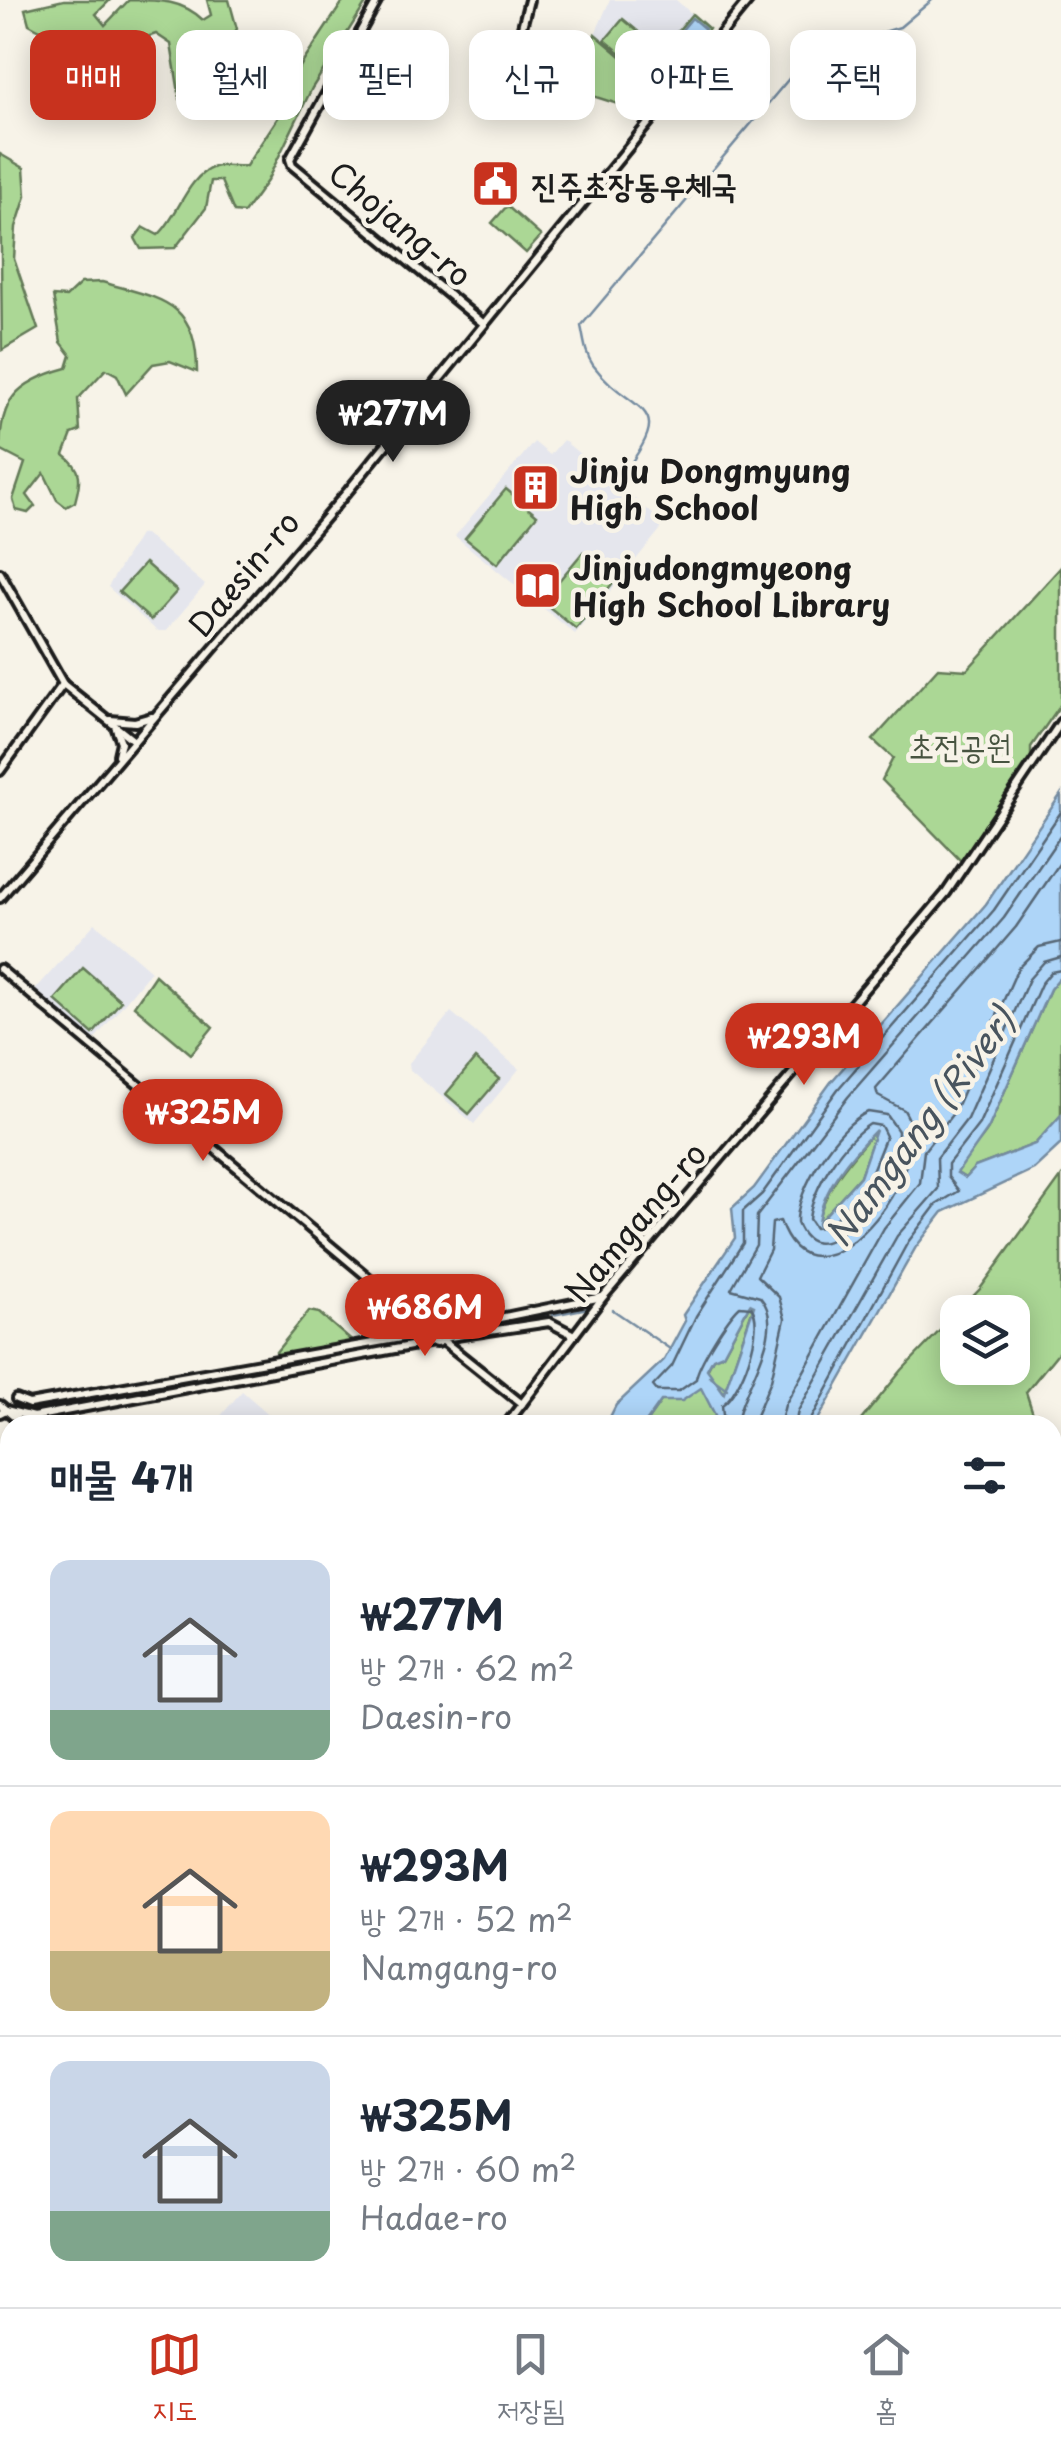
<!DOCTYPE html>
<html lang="ko">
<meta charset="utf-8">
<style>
:root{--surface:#fff;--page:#f6f6f7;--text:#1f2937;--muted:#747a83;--line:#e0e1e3;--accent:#c8321e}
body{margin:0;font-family:"Playpen Sans","Poor Story",sans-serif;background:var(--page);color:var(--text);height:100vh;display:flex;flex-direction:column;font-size:38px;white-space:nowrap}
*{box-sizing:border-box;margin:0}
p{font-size:32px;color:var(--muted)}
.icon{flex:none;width:55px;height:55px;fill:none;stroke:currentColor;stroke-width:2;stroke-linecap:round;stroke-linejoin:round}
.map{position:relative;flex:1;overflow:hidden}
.sheet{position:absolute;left:0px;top:1415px;width:1062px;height:892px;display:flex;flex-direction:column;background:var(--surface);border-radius:30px 30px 0 0;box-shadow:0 5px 25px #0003}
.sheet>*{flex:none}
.banner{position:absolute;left:30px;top:30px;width:1002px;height:90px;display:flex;gap:20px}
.controls{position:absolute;left:940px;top:1295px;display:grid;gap:20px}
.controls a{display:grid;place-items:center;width:90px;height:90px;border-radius:20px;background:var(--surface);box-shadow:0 5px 25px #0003;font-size:50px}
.price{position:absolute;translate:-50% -85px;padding:0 22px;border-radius:35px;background:var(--accent);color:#fff;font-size:32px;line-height:65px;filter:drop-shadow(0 2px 5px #0008)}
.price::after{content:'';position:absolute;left:50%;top:60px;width:30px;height:22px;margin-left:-15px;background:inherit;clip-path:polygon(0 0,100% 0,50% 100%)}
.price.current{background:#222;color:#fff}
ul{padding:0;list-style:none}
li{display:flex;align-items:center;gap:30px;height:250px;padding:0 50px}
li+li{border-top:2px solid var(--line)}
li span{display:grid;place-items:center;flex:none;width:280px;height:200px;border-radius:20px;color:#555}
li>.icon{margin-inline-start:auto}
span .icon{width:120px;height:120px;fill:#fffc;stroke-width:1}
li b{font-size:42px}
h2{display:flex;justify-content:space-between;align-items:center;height:120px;padding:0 50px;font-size:42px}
.pill{padding:0 35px;border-radius:20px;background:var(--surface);box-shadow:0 5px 25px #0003;font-size:35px;line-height:90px}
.pill.current{background:var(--accent);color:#fff}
.menu{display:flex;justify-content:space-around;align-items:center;height:140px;border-top:2px solid var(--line);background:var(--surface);font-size:28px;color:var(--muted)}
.menu a{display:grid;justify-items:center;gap:5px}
.menu .current{color:var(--accent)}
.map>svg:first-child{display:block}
</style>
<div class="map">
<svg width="1061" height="2307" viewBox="0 0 1061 2307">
<rect width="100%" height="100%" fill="#f7f3e8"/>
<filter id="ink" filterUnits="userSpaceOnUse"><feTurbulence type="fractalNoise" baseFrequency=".01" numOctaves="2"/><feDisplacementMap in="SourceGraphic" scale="20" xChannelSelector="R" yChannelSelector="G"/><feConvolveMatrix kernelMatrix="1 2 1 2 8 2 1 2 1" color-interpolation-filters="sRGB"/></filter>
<g filter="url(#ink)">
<g fill="#e5e6ed">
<polygon points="610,0 676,0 692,14 642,74 595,34"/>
<polygon points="563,440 665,524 575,634 455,536 534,442 550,455"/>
<polygon points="145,534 205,585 166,631 157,631 108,587 139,535"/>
<polygon points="95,923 151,971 93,1041 34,991"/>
<polygon points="451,1012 519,1069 474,1124 410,1070 409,1063"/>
<polygon points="242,1391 281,1425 213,1425"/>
</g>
<g fill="#abd795" stroke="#647a58" stroke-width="2.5" fill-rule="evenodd">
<path d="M64,0H110L96,14L105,25L129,0C160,0 182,0 203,20L211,15L207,0H229L237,29L213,62L237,93L229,104L197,115L190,99H180L171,44L156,34C118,49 66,46 29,24L25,9Z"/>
<path d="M344,0H368L312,88L267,181L244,213L234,212L221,181H211L206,208L175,248L141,249L135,238L143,227L158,235C178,218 186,177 214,167C222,164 237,167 246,166L281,113L282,94Z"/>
<polygon points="692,14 709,29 640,115 625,101 621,105 580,92 595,34 642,74"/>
<polygon points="623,19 659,49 641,70 605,40"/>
<polygon points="0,154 24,168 26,196 16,227 14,259 38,329 2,350"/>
<polygon points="507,206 541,236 526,253 492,223"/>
<path d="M102,282C160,299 197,300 197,372L170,361L153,364L126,394L117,375L106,369L78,399L80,431L72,434L64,455C83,469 81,480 75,502L66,507L57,500L44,473L27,495L35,506L28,513L16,510L13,499L25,463L0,450C0,401 15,382 67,368L71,355L61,342L53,296L66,297L81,283Z"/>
<polygon points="506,489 537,515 497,564 465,538"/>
<polygon points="583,552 616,579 576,629 542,601"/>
<polygon points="145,563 177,591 151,620 119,592"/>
<polygon points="1061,567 1061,704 1031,747 1031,759 963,863 882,780 893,758 873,740 938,668 967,670"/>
<polygon points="83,968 121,1001 93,1034 55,1000"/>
<polygon points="155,975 213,1027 191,1054 134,1006"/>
<path d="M1061,976V1115L1035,1144L975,1167L965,1178L957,1173C961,1158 979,1144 988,1129L1050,989Z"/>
<polygon points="475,1059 499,1079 469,1114 446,1094"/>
<path d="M877,1128L860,1176L817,1224C825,1185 852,1158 877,1128Z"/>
<path d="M1061,1177V1349L1026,1392L1034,1417L1045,1425H857L902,1370L980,1289ZM958,1312H1012V1368H958Z"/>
<polygon points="750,1304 754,1305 724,1394 707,1370 713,1358 723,1354"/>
<polygon points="309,1311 319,1313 355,1344 278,1356 276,1352"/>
<polygon points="702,1387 715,1415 714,1425 644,1425 661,1401"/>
<polygon points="1052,1561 1061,1562 1061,1649 1053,1648"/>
<polygon points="1061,1718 1061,1821 1052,1814 1053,1719"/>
<polygon points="1053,1905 1061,1918 1061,2307 997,2307 997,2298 1052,2298"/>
<polygon points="97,2298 481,2298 484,2307 90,2307"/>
<polygon points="607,2298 679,2298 673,2307 605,2307"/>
</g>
<g fill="#aed5f8" stroke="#748ba0" stroke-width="2.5" fill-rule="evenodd">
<polygon points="692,18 705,29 654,90 641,78"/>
<path d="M1061,794V976L1050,989L988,1129L957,1173L965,1178L975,1167L1035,1144L1061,1115V1144L1034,1169L943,1212L916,1247L815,1425H714L715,1415L701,1388L682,1401H661L644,1425H606L616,1405L664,1360L685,1321L683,1315L735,1238L732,1208L754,1188L831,1082L986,904ZM876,1130L860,1176L818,1223C823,1187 851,1155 876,1130ZM750,1304L754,1306L724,1393L707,1369L713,1358L723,1354Z"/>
<polygon points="10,2131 10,2298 97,2298 90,2307 0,2307 0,2148"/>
<polygon points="481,2298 564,2298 566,2307 484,2307"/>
</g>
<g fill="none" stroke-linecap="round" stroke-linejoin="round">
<g stroke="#566674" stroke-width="2.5">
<path d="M868,1112L887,1115L898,1131C899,1165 825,1291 797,1223C795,1191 838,1124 868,1112Z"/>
<path d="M870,1124L881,1126L886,1136L868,1181L829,1226L815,1228L809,1219C813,1186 843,1141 870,1124Z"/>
<path d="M724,1425L722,1405C741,1393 766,1325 751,1307L740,1306C727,1318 698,1364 696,1379L679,1391H657L653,1386L672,1366L696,1316L743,1243V1211L762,1194L838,1089L994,910L1061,812"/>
<path d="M737,1425C738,1392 790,1330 760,1297L731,1289L756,1245L757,1216L848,1097L1004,918L1061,835"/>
<path d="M752,1425L771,1380L785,1319L779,1297L757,1276L770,1250L772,1223L780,1221C815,1326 942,1167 904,1110L878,1096L876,1089L1016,927L1061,861"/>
<polyline points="780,1425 785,1405 884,1228 920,1183 924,1151 954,1112 1018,968 1039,947 1061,942"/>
<polyline points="795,1425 798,1411 897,1236 938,1189 937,1158 967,1119 1029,979 1044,962 1061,957"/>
<polyline points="808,1425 908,1242 936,1205 959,1191 948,1177 948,1164 979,1124 1041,984 1051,972 1061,970"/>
</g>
<g stroke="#748ba0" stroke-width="2.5">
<path d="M621,476C681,401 632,417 593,365C585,354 584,339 581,326L808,56L900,27L932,0"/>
<polyline points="613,1310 670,1349"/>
<polyline points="553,1315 588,1308"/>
<polyline points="506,1324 547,1316"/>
<polyline points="369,1348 405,1342"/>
<polyline points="339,1354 361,1350"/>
<polyline points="263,1368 334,1355"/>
<polyline points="709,1376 727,1389"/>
<polyline points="158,1387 189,1382"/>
<polyline points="48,1407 140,1390"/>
</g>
<defs>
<g id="minor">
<polyline points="378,0 290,159 292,165 484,324"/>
<polyline points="507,85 529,0"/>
<polyline points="0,573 63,684 134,741"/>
<polyline points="110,720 135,722 152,717"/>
<polyline points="116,729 121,742 118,755"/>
<polyline points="0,771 63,684"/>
<polyline points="0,898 348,491 749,0"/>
<polyline points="0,969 431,1330"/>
<circle cx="436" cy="1336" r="7"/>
<polyline points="441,1330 602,1297"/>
<polyline points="443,1338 549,1322 574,1335"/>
<polyline points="442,1340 522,1404"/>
<polyline points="16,1399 29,1404 429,1333"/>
<polyline points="0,1405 24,1425"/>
<polyline points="0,1413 6,1410 33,1417 432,1342"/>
<polyline points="506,1425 603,1297 946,893 1061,722"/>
<polyline points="0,1840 10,1848"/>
<polyline points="0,2083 10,2067"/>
<polyline points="0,2265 10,2273"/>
<polyline points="0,2274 10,2283"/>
<polyline points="28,2298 39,2307"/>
<polyline points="39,2298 51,2307"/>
</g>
</defs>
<use href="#minor" stroke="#1c1c1c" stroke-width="14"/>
<use href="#minor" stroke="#f7f3e8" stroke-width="6"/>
</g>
</g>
<defs>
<symbol id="civic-square" viewBox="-11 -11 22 22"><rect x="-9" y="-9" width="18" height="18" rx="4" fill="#c8321e" stroke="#f7f3e8"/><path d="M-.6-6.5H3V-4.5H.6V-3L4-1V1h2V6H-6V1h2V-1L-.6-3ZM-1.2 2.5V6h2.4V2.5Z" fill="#fff"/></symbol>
<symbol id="building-square" viewBox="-11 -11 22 22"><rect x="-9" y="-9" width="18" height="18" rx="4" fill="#c8321e" stroke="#f7f3e8"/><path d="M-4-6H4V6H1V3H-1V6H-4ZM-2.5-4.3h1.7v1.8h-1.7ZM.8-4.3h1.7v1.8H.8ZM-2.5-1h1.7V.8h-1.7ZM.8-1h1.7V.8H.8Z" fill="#fff"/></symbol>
<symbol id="library-square" viewBox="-11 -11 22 22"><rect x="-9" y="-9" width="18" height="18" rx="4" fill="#c8321e" stroke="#f7f3e8"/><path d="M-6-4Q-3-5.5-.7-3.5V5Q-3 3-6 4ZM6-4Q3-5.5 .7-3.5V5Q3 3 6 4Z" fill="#fff"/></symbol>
</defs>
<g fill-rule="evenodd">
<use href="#civic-square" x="468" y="156" width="55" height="55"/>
<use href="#building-square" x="508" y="460" width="55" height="55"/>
<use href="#library-square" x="510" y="558" width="55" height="55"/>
</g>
<g text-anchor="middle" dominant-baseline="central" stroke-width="9" stroke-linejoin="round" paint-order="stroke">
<g font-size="32" font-weight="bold" fill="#1c1c1c" stroke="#f7f3e8" text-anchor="start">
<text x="531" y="184">진주초장동우체국</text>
<text x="570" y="470">Jinju Dongmyung<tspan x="570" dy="37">High School</tspan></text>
<text x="573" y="567">Jinjudongmyeong<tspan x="573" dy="37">High School Library</tspan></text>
</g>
<g font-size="32" fill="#1c1c1c" stroke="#f7f3e8">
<text transform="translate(401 223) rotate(40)">Chojang-ro</text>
<text transform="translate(243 573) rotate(-50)">Daesin-ro</text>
<text transform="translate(635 1222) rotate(-50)">Namgang-ro</text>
</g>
<g font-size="32" fill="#475440" stroke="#f7f3e8">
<text x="960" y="745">초전공원</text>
</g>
<g font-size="35" font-style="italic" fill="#48545e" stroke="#f7f3e8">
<text transform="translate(919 1127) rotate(-53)">Namgang (River)</text>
</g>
</g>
</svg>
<div class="controls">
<a><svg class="icon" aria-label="layers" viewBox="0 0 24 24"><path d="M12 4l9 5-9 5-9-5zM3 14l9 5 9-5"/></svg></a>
</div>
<b class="price current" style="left:393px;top:465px">₩277M</b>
<b class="price" style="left:804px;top:1088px">₩293M</b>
<b class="price" style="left:203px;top:1164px">₩325M</b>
<b class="price" style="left:425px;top:1359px">₩686M</b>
<div class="banner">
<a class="pill current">매매</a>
<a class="pill">월세</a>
<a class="pill">필터</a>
<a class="pill">신규</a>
<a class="pill">아파트</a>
<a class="pill">주택</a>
</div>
<section class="sheet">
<h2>매물 4개<svg class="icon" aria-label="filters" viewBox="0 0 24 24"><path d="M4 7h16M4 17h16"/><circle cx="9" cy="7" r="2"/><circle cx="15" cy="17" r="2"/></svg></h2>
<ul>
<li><span style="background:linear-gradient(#c9d6e8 75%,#7fa58c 0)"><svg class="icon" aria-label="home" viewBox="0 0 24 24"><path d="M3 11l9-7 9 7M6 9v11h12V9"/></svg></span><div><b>₩277M</b><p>방 2개 · 62 m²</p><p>Daesin-ro</p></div></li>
<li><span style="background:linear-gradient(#ffd9b3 70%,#c2b280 0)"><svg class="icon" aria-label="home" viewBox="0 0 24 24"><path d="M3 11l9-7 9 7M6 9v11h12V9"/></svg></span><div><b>₩293M</b><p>방 2개 · 52 m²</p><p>Namgang-ro</p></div></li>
<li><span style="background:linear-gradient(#c9d6e8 75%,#7fa58c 0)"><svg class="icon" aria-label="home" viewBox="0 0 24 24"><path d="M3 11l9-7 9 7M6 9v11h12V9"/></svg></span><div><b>₩325M</b><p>방 2개 · 60 m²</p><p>Hadae-ro</p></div></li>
</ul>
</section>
</div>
<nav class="menu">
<a class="current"><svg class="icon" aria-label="map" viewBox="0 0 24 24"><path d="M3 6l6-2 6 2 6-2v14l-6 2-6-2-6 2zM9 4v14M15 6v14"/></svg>지도</a>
<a><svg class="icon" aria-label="saved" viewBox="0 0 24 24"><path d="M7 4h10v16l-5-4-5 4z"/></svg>저장됨</a>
<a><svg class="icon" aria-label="home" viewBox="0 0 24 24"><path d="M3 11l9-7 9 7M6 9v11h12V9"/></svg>홈</a>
</nav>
